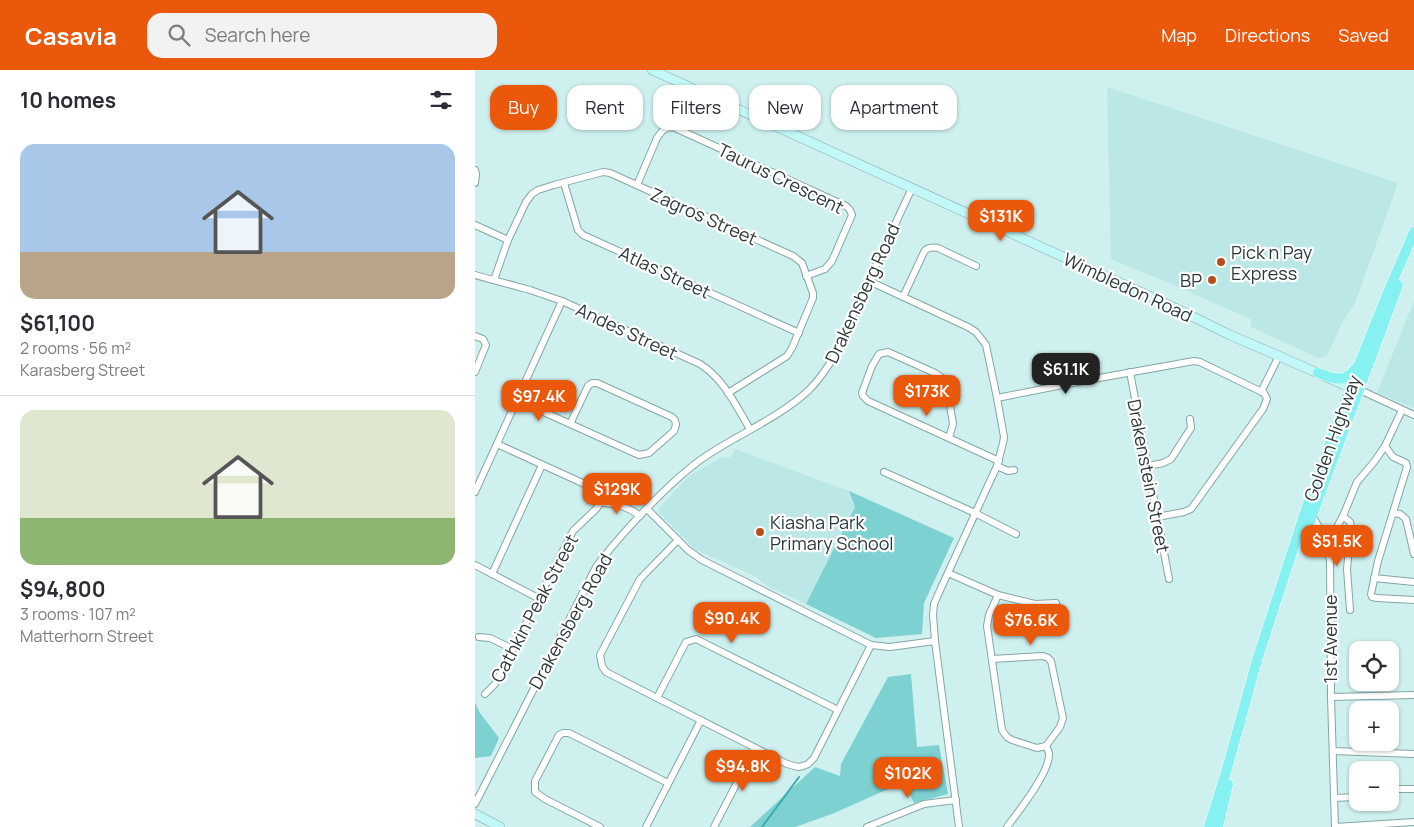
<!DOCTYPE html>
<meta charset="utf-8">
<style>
:root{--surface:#fff;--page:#f2f2f3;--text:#2b2b33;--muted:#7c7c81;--line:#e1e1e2;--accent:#ea580c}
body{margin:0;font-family:Manrope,sans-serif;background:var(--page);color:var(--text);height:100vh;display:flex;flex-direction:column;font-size:19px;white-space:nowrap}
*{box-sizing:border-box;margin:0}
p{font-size:16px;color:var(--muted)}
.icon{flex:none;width:28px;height:28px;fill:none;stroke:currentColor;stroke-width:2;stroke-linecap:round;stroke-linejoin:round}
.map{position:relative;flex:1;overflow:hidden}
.details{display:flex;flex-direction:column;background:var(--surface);width:475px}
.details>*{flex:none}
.hud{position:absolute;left:15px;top:15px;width:475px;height:45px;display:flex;gap:10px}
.buttons{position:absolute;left:874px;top:571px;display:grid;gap:10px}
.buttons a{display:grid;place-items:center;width:50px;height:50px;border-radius:10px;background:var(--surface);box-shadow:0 1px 4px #0004;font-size:25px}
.price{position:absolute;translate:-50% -42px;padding:0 11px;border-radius:10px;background:var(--accent);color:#fff;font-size:16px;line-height:32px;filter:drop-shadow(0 1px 2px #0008)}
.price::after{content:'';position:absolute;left:50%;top:30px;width:15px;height:11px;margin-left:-8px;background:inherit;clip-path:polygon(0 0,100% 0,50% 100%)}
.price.active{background:#222;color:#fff}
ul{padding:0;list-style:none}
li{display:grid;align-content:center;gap:10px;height:265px;padding:0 20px}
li+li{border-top:1px solid var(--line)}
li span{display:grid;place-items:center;height:155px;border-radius:15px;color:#555}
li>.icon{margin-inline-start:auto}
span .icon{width:90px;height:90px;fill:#fffc;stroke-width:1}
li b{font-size:21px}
h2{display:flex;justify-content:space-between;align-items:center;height:60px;padding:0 20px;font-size:21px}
.chip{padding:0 18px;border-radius:15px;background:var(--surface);box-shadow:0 1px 4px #0004;font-size:18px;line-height:45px}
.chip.active{background:var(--accent);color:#fff}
header{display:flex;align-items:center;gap:30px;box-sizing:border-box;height:70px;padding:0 25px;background:var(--accent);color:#fff}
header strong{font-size:24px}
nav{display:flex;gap:28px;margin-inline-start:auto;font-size:18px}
.search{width:350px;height:45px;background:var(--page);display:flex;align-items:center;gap:12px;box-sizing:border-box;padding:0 18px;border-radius:15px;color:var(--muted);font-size:19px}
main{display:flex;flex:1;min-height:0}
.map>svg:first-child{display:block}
</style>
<header>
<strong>Casavia</strong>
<div class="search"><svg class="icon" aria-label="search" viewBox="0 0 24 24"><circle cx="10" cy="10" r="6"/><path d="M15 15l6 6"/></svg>Search here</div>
<nav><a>Map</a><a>Directions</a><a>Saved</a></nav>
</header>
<main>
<section class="details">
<h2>10 homes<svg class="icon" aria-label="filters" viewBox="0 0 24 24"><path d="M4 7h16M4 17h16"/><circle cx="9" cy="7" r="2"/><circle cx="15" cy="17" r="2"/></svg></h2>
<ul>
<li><span style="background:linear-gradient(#a9c7e8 70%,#b9a48a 0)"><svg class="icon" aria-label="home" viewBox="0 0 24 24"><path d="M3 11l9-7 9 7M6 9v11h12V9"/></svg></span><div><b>$61,100</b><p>2 rooms · 56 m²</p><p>Karasberg Street</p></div></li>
<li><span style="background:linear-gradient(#dfe7d0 70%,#8fb573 0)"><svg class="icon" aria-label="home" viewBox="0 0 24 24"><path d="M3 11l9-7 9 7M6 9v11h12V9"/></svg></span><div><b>$94,800</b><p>3 rooms · 107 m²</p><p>Matterhorn Street</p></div></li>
</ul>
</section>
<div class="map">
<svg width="939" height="757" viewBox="0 0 939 757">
<rect width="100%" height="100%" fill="#cef1f0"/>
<g fill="#bbe7e6">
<polygon points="632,17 923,113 880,233 867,253 852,286 843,288 776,257 776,249 696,214 636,189"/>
<polygon points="939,231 939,338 902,323"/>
<polygon points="260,379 374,421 380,437 331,534 292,516 280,506 221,480 184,443 184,438 215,405 248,387 255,388"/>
</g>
<g fill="#7dd1d0">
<polygon points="374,421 479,468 449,533 447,564 401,568 331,534 380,437"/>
<polygon points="436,604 442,677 464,675 473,724 439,733 429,712 357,744 320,757 275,757 340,697 365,706 366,694 413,607"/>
<polygon points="0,633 5,643 24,668 16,686 0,688"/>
</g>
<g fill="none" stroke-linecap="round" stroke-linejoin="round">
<polyline stroke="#3cacab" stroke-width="2" points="287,757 324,707"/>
<defs>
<g id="street">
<polyline points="0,100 1,104 0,113"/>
<polyline points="89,113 103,160 108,165 324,263"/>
<path d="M162,115L182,68C186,62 189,57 198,57L371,136L375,140L377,145L357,191L350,199L331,206"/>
<polyline points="0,155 33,170"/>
<path d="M0,205L55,220L87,231L225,294C249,309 261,336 275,359"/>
<polyline points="19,210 33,170 51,132 57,124 63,120 79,115 128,102 135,103 318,186 327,193 338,223 338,228 317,278 312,286 253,323"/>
<polyline points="394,211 493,257 501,262 511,275 522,328 529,367 528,373 522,396 466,518 459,534 458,545 460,571 484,757"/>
<path d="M428,227L449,182C452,177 457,177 463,178L501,196"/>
<polyline points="0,266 8,269 11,275 0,302"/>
<polyline points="655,302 694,509"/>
<polyline points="885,320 939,345"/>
<polyline points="786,322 804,286"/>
<polyline points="522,328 613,310 719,291 725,292 789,323 792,329 788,339 716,439 709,442 682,447"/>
<polyline points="42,330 164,385 174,383 199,361 201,355 200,350 197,347 122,313 117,313 113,316 95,354"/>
<polyline points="474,368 478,354 472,317 467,308 460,303 413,282 404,284 397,296 387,323 388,326 393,331 524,391"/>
<polyline points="910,376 918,387 931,393 932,397 903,491 896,524 897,527 902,528 939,530"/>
<polyline points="522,396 533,401 539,400"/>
<polyline points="673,396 688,393 696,389 716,358 715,349"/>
<polyline points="409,402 500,443 541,464"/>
<polyline points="0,422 87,231"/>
<path d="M124,432C140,435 152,435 165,446"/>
<polyline points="172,439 213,480 227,490 396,575 415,577 460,571"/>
<polyline points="918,443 925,444 931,449 939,484"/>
<polyline points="837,445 847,463 854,487"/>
<polyline points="868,446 875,452 876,456 872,499 875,540"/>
<polyline points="203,470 165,509 125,585 127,596 131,602 312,694 323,697 328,696 333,694 339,688 396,575"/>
<polyline points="0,495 63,528"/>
<polyline points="473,503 523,525 560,534 581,533"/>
<polyline points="17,504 67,395"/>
<polyline points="899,508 939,512"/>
<polyline points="4,567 15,568 38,579"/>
<polyline points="517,589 568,586 573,588 576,591 588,648 585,657 571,676 562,678 537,670 532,667 527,660 512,556 514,545 523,525"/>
<path d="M10,624L20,614L98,461L122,438C129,428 122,421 114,416L22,374"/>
<polyline points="856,627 939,625"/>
<polyline points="182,628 211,572 221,569 363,640"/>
<polyline points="858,681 939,684"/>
<polyline points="915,720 921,719 939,719"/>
<polyline points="859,728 882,727"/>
<path d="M0,734L121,497C137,475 153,458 171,439C190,420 209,401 231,386C264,364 305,347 334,320C343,311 350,301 357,290L437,118"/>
<polyline points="125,757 70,729 60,722 60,711 84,665 88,663 94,663 193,713"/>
<polyline points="171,757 226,650"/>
<polyline points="239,757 280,678"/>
<polyline points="392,757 449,734 481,730"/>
<path d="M532,757C543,742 575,702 574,684C574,683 572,678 571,676"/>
<polyline points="860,757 856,627 855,488 863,455 868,446 882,412 899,392 910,376 927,340"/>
<polyline points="860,757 939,752"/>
</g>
<g id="secondary">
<polyline points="177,0 694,235 755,265 804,286 867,314 880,319"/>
<polyline points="0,744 25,757"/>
</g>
<g id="primary">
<path d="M843,303C859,308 868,314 880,299"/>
<polyline points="832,459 923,215"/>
<polyline points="734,757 751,702 782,590 828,448 875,317 910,229 939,162"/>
<polyline points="743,757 753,714"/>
</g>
</defs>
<use href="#street" stroke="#84a6a5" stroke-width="8"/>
<use href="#secondary" stroke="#84a6a5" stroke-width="10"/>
<use href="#primary" stroke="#fff" stroke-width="11"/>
<use href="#street" stroke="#fff" stroke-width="6"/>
<use href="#secondary" stroke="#c2f8f8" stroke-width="9"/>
<use href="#primary" stroke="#85f1f0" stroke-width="10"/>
</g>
<g fill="#b14e19" stroke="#fff" stroke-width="2">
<circle cx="746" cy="192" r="5"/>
<circle cx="737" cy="210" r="5"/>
<circle cx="285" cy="462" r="5"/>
</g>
<g text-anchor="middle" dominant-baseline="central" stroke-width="4.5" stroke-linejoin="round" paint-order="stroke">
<g font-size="18" fill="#2b3939" stroke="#fff">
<text transform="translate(306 108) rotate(26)">Taurus Crescent</text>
<text transform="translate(229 146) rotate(24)">Zagros Street</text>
<text transform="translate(190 202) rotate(25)">Atlas Street</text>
<text transform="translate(653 217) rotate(25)">Wimbledon Road</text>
<text transform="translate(387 223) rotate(-65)">Drakensberg Road</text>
<text transform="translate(152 261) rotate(25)">Andes Street</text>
<text transform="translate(857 368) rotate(-70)">Golden Highway</text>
<text transform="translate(674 406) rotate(79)">Drakenstein Street</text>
<text transform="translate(59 538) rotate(-62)">Cathkin Peak Street</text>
<text transform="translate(95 551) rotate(-61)">Drakensberg Road</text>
<text transform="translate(855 569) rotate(-90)">1st Avenue</text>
</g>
<g font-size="18" fill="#2b3939" stroke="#fff" text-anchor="start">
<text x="756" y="182">Pick n Pay<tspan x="756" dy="21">Express</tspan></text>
<text x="727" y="210" text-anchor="end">BP</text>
<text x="295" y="452">Kiasha Park<tspan x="295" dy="21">Primary School</tspan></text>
</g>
</g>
</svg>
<div class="buttons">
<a><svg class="icon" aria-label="locate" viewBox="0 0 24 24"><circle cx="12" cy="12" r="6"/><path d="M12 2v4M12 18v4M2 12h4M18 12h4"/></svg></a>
<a>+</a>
<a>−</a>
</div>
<b class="price" style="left:526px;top:172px">$131K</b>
<b class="price active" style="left:591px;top:325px">$61.1K</b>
<b class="price" style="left:452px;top:347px">$173K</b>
<b class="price" style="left:64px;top:352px">$97.4K</b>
<b class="price" style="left:142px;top:445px">$129K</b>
<b class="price" style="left:862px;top:497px">$51.5K</b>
<b class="price" style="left:257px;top:574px">$90.4K</b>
<b class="price" style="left:556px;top:576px">$76.6K</b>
<b class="price" style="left:268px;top:722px">$94.8K</b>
<b class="price" style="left:433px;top:729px">$102K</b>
<div class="hud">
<a class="chip active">Buy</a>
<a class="chip">Rent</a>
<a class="chip">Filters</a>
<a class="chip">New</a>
<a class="chip">Apartment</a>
</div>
</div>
</main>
